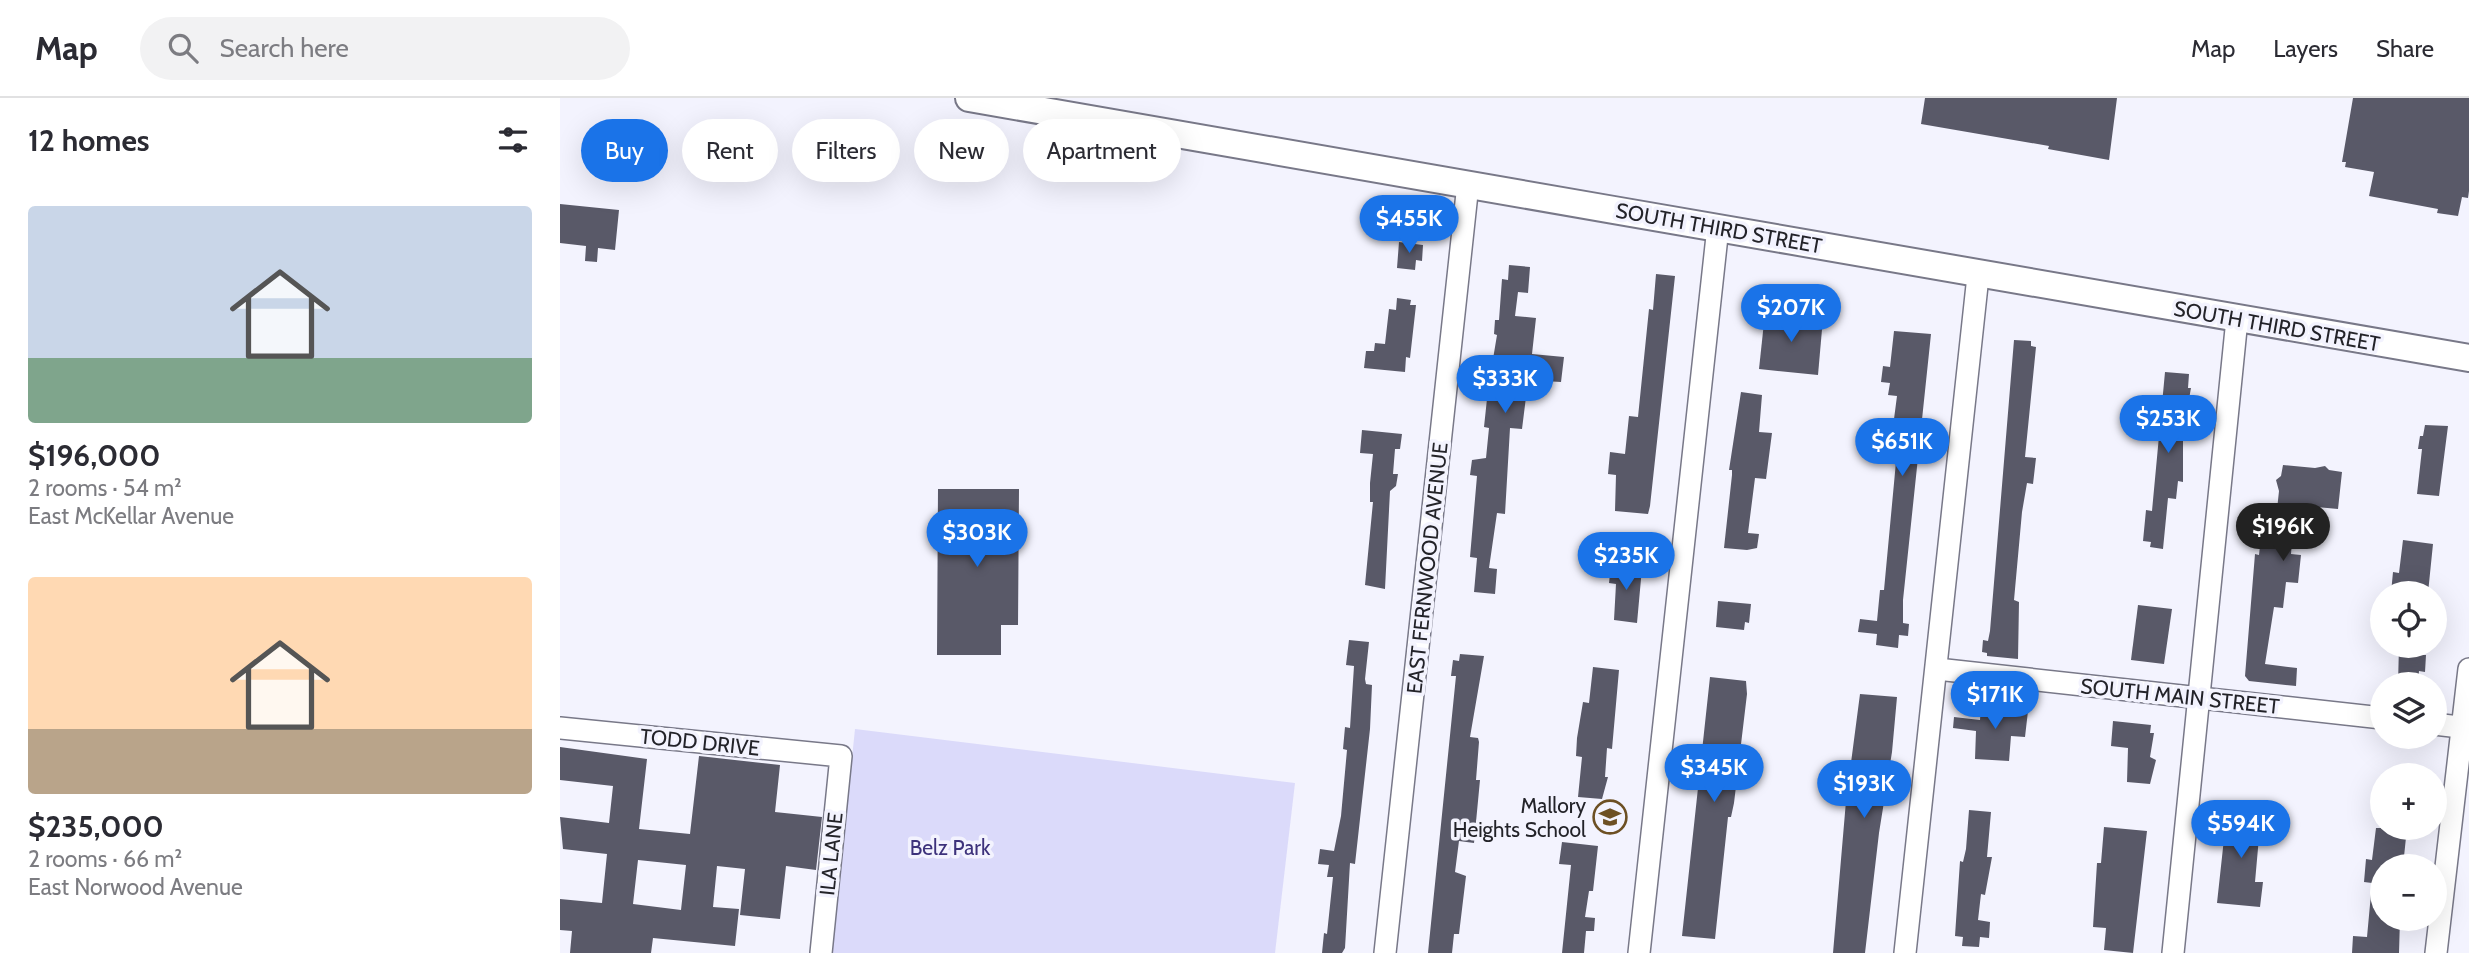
<!DOCTYPE html>
<meta charset="utf-8">
<style>
:root{--surface:#fff;--page:#f2f2f3;--text:#2b2b33;--muted:#7c7c81;--line:#e1e1e2;--accent:#1a73e8}
body{margin:0;font-family:Cabin,sans-serif;background:var(--page);color:var(--text);height:100vh;display:flex;flex-direction:column;font-size:26px;white-space:nowrap}
*{box-sizing:border-box;margin:0}
p{font-size:23px;color:var(--muted)}
.icon{flex:none;width:38px;height:38px;fill:none;stroke:currentColor;stroke-width:2;stroke-linecap:round;stroke-linejoin:round}
.map{position:relative;flex:1;overflow:hidden}
.details{display:flex;flex-direction:column;background:var(--surface);width:560px}
.details>*{flex:none}
.banner{position:absolute;left:21px;top:21px;width:665px;height:63px;display:flex;gap:14px}
.tools{position:absolute;left:1810px;top:483px;display:grid;gap:14px}
.tools a{display:grid;place-items:center;width:77px;height:77px;border-radius:50%;background:var(--surface);box-shadow:0 7px 28px #0002;font-size:35px}
.price{position:absolute;translate:-50% -60px;padding:0 16px;border-radius:24px;background:var(--accent);color:#fff;font-size:23px;line-height:46px;filter:drop-shadow(0 2px 4px #0008)}
.price::after{content:'';position:absolute;left:50%;top:42px;width:21px;height:16px;margin-left:-10px;background:inherit;clip-path:polygon(0 0,100% 0,50% 100%)}
.price.active{background:#222;color:#fff}
ul{padding:0;list-style:none}
li{display:grid;align-content:center;gap:14px;height:371px;padding:0 28px}
li span{display:grid;place-items:center;height:217px;border-radius:7px;color:#555}
li>.icon{margin-inline-start:auto}
span .icon{width:126px;height:126px;fill:#fffc;stroke-width:1}
li b{font-size:30px}
h2{display:flex;justify-content:space-between;align-items:center;height:84px;padding:0 28px;font-size:30px}
.pill{padding:0 24px;border-radius:32px;background:var(--surface);box-shadow:0 7px 28px #0002;font-size:24px;line-height:63px}
.pill.active{background:var(--accent);color:#fff}
header{display:flex;align-items:center;gap:42px;box-sizing:border-box;height:98px;padding:0 35px;background:var(--surface);border-bottom:2px solid var(--line)}
header strong{font-size:33px}
nav{display:flex;gap:38px;margin-inline-start:auto;font-size:24px}
.search{width:490px;height:63px;background:var(--page);display:flex;align-items:center;gap:18px;box-sizing:border-box;padding:0 24px;border-radius:38px;color:var(--muted);font-size:26px}
main{display:flex;flex:1;min-height:0}
.map>svg:first-child{display:block}
</style>
<header>
<strong>Map</strong>
<div class="search"><svg class="icon" aria-label="search" viewBox="0 0 24 24"><circle cx="10" cy="10" r="6"/><path d="M15 15l6 6"/></svg>Search here</div>
<nav><a>Map</a><a>Layers</a><a>Share</a></nav>
</header>
<main>
<section class="details">
<h2>12 homes<svg class="icon" aria-label="filters" viewBox="0 0 24 24"><path d="M4 7h16M4 17h16"/><circle cx="9" cy="7" r="2"/><circle cx="15" cy="17" r="2"/></svg></h2>
<ul>
<li><span style="background:linear-gradient(#c9d6e8 70%,#7fa58c 0)"><svg class="icon" aria-label="home" viewBox="0 0 24 24"><path d="M3 11l9-7 9 7M6 9v11h12V9"/></svg></span><div><b>$196,000</b><p>2 rooms · 54 m²</p><p>East McKellar Avenue</p></div></li>
<li><span style="background:linear-gradient(#ffd9b3 70%,#b9a48a 0)"><svg class="icon" aria-label="home" viewBox="0 0 24 24"><path d="M3 11l9-7 9 7M6 9v11h12V9"/></svg></span><div><b>$235,000</b><p>2 rooms · 66 m²</p><p>East Norwood Avenue</p></div></li>
</ul>
</section>
<div class="map">
<svg width="1909" height="855" viewBox="0 0 1909 855">
<rect width="100%" height="100%" fill="#f3f3fe"/>
<polygon fill="#dbdafa" points="295,631 735,685 715,855 272,855"/>
<g fill="#595968" fill-rule="evenodd">
<polygon points="1365,0 1557,0 1549,62 1488,51 1489,48 1361,26"/>
<polygon points="1793,0 1909,0 1909,93 1908,100 1902,99 1898,118 1877,115 1878,111 1809,98 1814,74 1785,69 1786,64 1782,64"/>
<polygon points="0,106 59,112 55,152 38,150 37,164 25,163 26,148 0,145"/>
<polygon points="839,144 863,147 862,163 856,162 855,172 837,170"/>
<polygon points="949,167 970,169 968,195 958,194 955,218 976,220 972,256 1004,259 1001,284 984,283 983,293 967,291 962,331 950,330 945,416 937,415 929,470 937,471 935,496 914,494 917,460 910,459 917,378 910,377 912,362 926,360 929,330 924,329 929,282 923,281 925,260 933,261 937,237 934,236 935,222 939,222 942,181 948,182"/>
<polygon points="1096,176 1115,178 1090,408 1088,416 1055,413 1056,377 1048,376 1050,354 1065,356 1069,318 1078,319 1089,211 1093,212"/>
<polygon points="837,200 851,202 850,207 856,207 850,260 846,259 845,274 804,270 806,253 814,253 815,245 825,246 829,211 836,212"/>
<polygon points="1205,215 1263,220 1258,277 1199,271"/>
<polygon points="1334,233 1371,236 1343,502 1343,525 1349,526 1348,538 1339,537 1338,550 1316,547 1317,536 1298,534 1300,521 1317,523 1320,492 1324,492 1340,321 1334,321 1337,298 1328,297 1330,285 1321,284 1323,268 1330,269"/>
<polygon points="1454,242 1471,243 1471,248 1476,249 1465,359 1476,360 1473,386 1467,385 1462,414 1454,502 1459,504 1458,561 1427,558 1427,555 1422,554 1423,542 1428,543 1430,533"/>
<polygon points="1605,274 1629,276 1628,290 1631,290 1623,334 1623,384 1618,383 1616,401 1608,400 1603,451 1590,449 1591,444 1583,443 1586,412 1592,413"/>
<polygon points="1181,294 1202,297 1199,334 1212,335 1206,381 1195,380 1188,435 1199,436 1197,450 1187,452 1164,450 1172,377 1172,372 1169,372"/>
<polygon points="1865,327 1888,328 1879,398 1857,396 1862,351 1858,351 1860,338 1863,338"/>
<polygon points="802,332 842,336 840,351 835,351 833,376 838,376 836,388 830,393 825,491 805,487 813,404 810,404 810,385 813,356 800,355"/>
<polygon points="1723,367 1755,370 1765,368 1769,372 1782,374 1778,411 1735,407 1731,456 1741,457 1738,485 1726,484 1723,510 1714,509 1705,566 1737,570 1736,588 1689,583 1685,578 1695,456 1699,457 1703,420 1716,421 1719,393 1716,382 1721,378"/>
<polygon points="378,391 459,391 458,527 441,527 441,557 377,557"/>
<polygon points="1843,442 1873,446 1868,495 1831,495 1833,474 1839,475"/>
<polygon points="1051,466 1082,470 1077,525 1054,522 1056,486 1049,485"/>
<polygon points="1158,503 1191,506 1189,525 1185,524 1184,532 1156,529"/>
<polygon points="1578,507 1612,511 1604,566 1571,562"/>
<polygon points="789,542 809,544 805,581 806,586 812,587 810,631 795,766 790,765 785,850 782,855 762,855 764,835 767,836 773,779 767,779 769,767 758,766 760,751 774,753 781,718 787,652 783,651 785,629 790,630 794,568 786,567"/>
<polygon points="1839,548 1860,550 1860,557 1866,557 1865,574 1859,573 1858,586 1838,586"/>
<polygon points="900,556 924,558 910,639 918,640 919,644 916,682 920,682 914,745 899,743 895,774 906,778 899,836 894,836 892,855 868,855 896,578 891,578 893,562 899,563"/>
<polygon points="1033,569 1059,572 1052,651 1047,650 1045,679 1048,679 1042,701 1018,699 1022,659 1016,658 1017,640 1023,604 1029,605"/>
<polygon points="1150,579 1186,583 1187,596 1174,705 1171,719 1168,719 1155,841 1122,838"/>
<polygon points="1300,596 1337,599 1332,654 1319,735 1305,855 1273,855 1286,703"/>
<polygon points="1421,608 1468,613 1465,639 1451,638 1449,663 1415,661 1416,633 1393,630 1394,619 1420,622"/>
<polygon points="1553,623 1591,627 1590,635 1594,635 1590,659 1596,662 1590,686 1567,684 1568,650 1551,648"/>
<path d="M0,649L87,661L79,731L130,736L139,658L220,667L215,714L262,719L256,772L226,768L220,821L180,817L185,771L157,768L153,809L179,811L175,848L93,840L91,855H10L12,833L0,832V801L42,805L47,756L3,751L0,719L49,725L53,688L0,682ZM78,762L126,767L121,812L73,806Z"/>
<polygon points="1409,712 1431,714 1427,759 1432,759 1425,797 1421,796 1418,822 1430,824 1429,840 1420,839 1419,849 1402,848 1403,839 1395,838 1400,763 1403,764 1406,751"/>
<polygon points="1667,713 1701,716 1700,725 1709,726 1707,740 1699,739 1695,784 1703,784 1700,809 1657,805"/>
<polygon points="1544,729 1587,733 1573,855 1544,852 1546,830 1533,829 1537,765 1541,765"/>
<polygon points="1816,730 1847,730 1843,768 1822,768 1822,821 1840,821 1839,855 1792,855 1793,838 1807,839 1812,785 1804,784 1806,761 1812,762"/>
<polygon points="1002,744 1038,748 1033,793 1029,793 1025,819 1035,820 1034,833 1026,833 1024,855 1002,855 1011,767 999,766"/>
</g>
<g fill="none" stroke-linecap="round" stroke-linejoin="round">
<defs>
<g id="minor">
<polyline points="1377,571 1822,620"/>
<polyline points="1874,626 1909,630"/>
<polyline points="0,630 281,658 261,855"/>
<polyline points="825,855 908,86"/>
<polyline points="1079,855 1158,129"/>
<polyline points="1345,855 1418,178"/>
<polyline points="1613,855 1677,221"/>
<polyline points="1876,855 1909,571"/>
</g>
<path id="major" d="M409,0C909,86 1409,175 1909,260"/>
</defs>
<use href="#minor" stroke="#787888" stroke-width="24"/>
<use href="#major" stroke="#787888" stroke-width="30"/>
<use href="#minor" stroke="#fff" stroke-width="21"/>
<use href="#major" stroke="#fff" stroke-width="26"/>
</g>
<defs>
<symbol id="school-ring" viewBox="-11 -11 22 22"><circle r="9.5" fill="#f3f3fe" stroke="#6d5023" stroke-width="1.5"/><path d="M0-5L7-2L0 1L-7-2ZM-4 1L0 2.5L4 1V4Q0 6-4 4Z" fill="#6d5023"/></symbol>
</defs>
<g fill-rule="evenodd">
<use href="#school-ring" x="1031" y="700" width="38" height="38"/>
</g>
<g text-anchor="middle" dominant-baseline="central" stroke-width="7" stroke-linejoin="round" paint-order="stroke">
<g font-size="21" fill="#232329" stroke="#f3f3fe">
<text transform="translate(1159 130) rotate(10)">SOUTH THIRD STREET</text>
<text transform="translate(1717 228) rotate(10)">SOUTH THIRD STREET</text>
<text transform="translate(867 470) rotate(-84)">EAST FERNWOOD AVENUE</text>
<text transform="translate(1620 598) rotate(6)">SOUTH MAIN STREET</text>
<text transform="translate(140 644) rotate(6)">TODD DRIVE</text>
<text transform="translate(271 756) rotate(-84)">ILA LANE</text>
</g>
<g font-size="21" fill="#232329" stroke="#f3f3fe" text-anchor="end">
<text x="1026" y="707">Mallory<tspan x="1026" dy="24">Heights School</tspan></text>
</g>
<g font-size="21" fill="#3d327b" stroke="#f3f3fe">
<text x="390" y="749">Belz Park</text>
</g>
</g>
</svg>
<div class="tools">
<a><svg class="icon" aria-label="locate" viewBox="0 0 24 24"><circle cx="12" cy="12" r="6"/><path d="M12 2v4M12 18v4M2 12h4M18 12h4"/></svg></a>
<a><svg class="icon" aria-label="layers" viewBox="0 0 24 24"><path d="M12 4l9 5-9 5-9-5zM3 14l9 5 9-5"/></svg></a>
<a>+</a>
<a>−</a>
</div>
<b class="price" style="left:849px;top:157px">$455K</b>
<b class="price" style="left:1231px;top:246px">$207K</b>
<b class="price" style="left:945px;top:317px">$333K</b>
<b class="price" style="left:1608px;top:357px">$253K</b>
<b class="price" style="left:1342px;top:380px">$651K</b>
<b class="price active" style="left:1723px;top:465px">$196K</b>
<b class="price" style="left:417px;top:471px">$303K</b>
<b class="price" style="left:1066px;top:494px">$235K</b>
<b class="price" style="left:1435px;top:633px">$171K</b>
<b class="price" style="left:1154px;top:706px">$345K</b>
<b class="price" style="left:1304px;top:722px">$193K</b>
<b class="price" style="left:1681px;top:762px">$594K</b>
<div class="banner">
<a class="pill active">Buy</a>
<a class="pill">Rent</a>
<a class="pill">Filters</a>
<a class="pill">New</a>
<a class="pill">Apartment</a>
</div>
</div>
</main>
